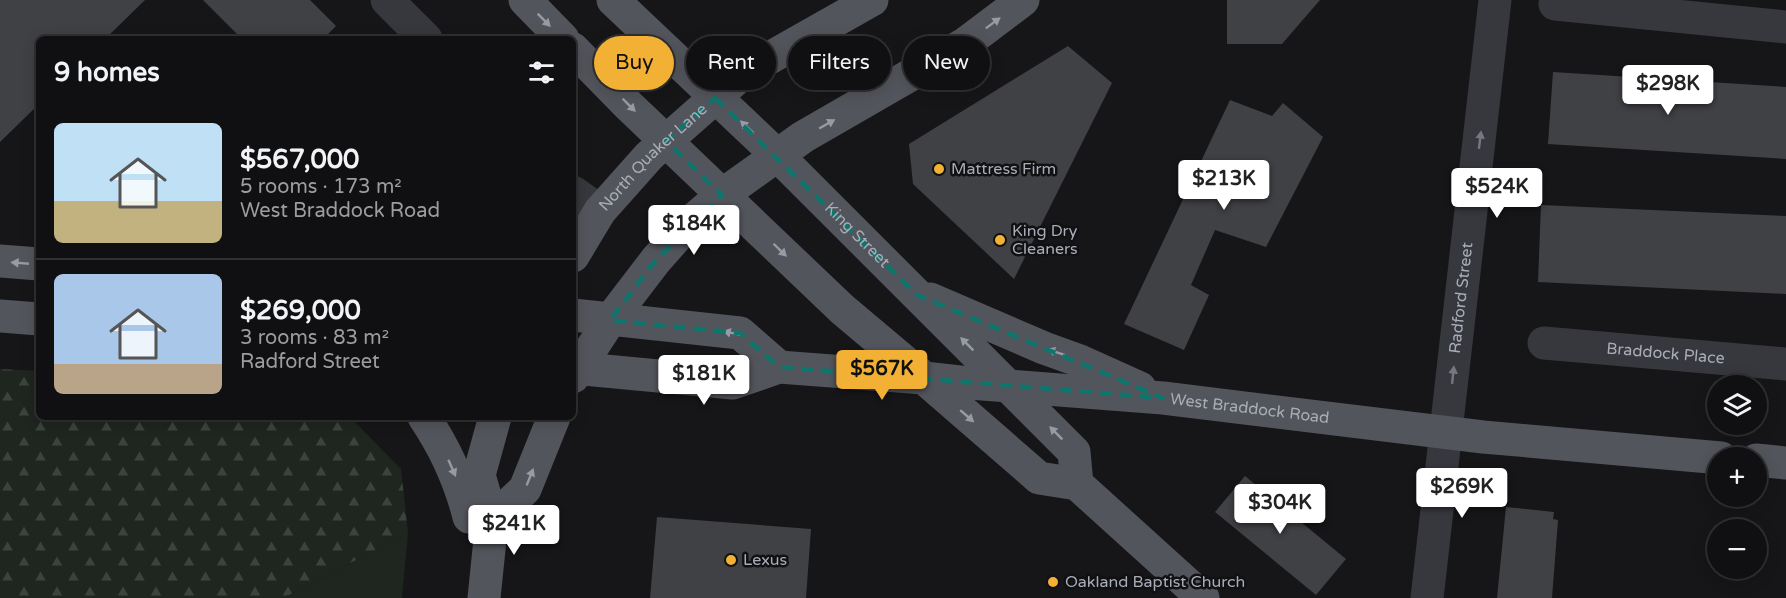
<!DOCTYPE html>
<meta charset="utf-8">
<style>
:root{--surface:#101012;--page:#1e1e20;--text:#f1f3f6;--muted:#9c9d9f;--line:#303032;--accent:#f2b134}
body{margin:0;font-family:"Varela Round",sans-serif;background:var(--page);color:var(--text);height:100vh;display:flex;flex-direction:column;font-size:22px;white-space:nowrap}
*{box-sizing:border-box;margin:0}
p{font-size:20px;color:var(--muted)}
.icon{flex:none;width:33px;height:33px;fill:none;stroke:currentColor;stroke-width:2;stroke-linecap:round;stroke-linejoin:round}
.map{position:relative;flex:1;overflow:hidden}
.panel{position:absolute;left:36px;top:36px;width:540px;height:384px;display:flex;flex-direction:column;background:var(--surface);border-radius:9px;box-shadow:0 3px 15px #0003,0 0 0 2px var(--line)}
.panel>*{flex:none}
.banner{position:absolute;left:594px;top:36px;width:570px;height:54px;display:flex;gap:12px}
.controls{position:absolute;left:1707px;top:375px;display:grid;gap:12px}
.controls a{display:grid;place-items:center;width:60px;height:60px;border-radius:50%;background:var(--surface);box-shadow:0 3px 15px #0003,0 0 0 2px var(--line);font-size:30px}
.price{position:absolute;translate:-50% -51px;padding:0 14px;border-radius:6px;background:#fff;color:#222;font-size:20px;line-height:39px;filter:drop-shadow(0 2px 3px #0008)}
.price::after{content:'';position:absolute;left:50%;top:36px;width:18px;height:14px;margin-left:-9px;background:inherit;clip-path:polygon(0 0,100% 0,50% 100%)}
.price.selected{background:var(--accent);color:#111}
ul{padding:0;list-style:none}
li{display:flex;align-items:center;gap:18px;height:150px;padding:0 18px}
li+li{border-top:2px solid var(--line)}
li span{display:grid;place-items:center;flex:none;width:168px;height:120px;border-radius:9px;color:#555}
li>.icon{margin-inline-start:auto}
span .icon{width:72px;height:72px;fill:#fffc;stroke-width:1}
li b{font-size:26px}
h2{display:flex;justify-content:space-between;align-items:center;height:72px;padding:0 18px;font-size:26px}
.tag{padding:0 21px;border-radius:27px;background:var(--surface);box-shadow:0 3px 15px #0003,0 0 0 2px var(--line);font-size:21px;line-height:54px}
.tag.selected{background:var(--accent);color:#111}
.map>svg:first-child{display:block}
</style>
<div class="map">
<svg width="1786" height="598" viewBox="0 0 1786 598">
<defs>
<pattern id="forest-firs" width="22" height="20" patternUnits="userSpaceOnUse" patternTransform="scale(1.5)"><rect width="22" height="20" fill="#1e261f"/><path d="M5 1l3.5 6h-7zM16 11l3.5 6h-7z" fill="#3c433d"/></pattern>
</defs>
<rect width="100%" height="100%" fill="#161618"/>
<polygon fill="#1e261f" points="408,533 402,598 283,598"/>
<polygon fill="url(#forest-firs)" points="0,369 39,371 39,417 350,417 401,469 408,533 283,598 0,598"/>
<g fill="#404145">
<polygon points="0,0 145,0 105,39 39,39 39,104 0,142"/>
<polygon points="203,0 310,0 336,26 323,39 242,39"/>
<polygon points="1227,0 1320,0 1282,44 1227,44"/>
<polygon points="1068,46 1112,83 1014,279 913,184 909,144"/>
<polygon points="1553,72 1786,87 1786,159 1548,144"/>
<polygon points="1230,100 1272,116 1283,103 1323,137 1266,247 1215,230 1191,285 1209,295 1184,350 1124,324"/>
<polygon points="1541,205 1786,216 1786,294 1538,282"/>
<polygon points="1245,476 1346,559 1316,595 1215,512"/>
<polygon points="1506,507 1554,512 1553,519 1558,520 1552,598 1497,598"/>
<polygon points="657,517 811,529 806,598 650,598"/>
</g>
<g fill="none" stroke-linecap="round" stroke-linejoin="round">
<g stroke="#37383d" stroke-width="33">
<polyline points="387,0 426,39"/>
<polyline points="1555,4 1786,27"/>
<polyline points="573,192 600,211"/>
<path id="s1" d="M1544,343L1786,364"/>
<path id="s2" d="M1427,598L1495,0"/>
</g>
<g stroke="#53555c" stroke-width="33">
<polyline points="525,0 563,39"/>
<path id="s3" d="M613,0L778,156L1074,452L1077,484"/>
<polyline points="573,49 627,104 842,309 924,378 1039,478 1077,484 1203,598"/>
<path id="s4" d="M573,256L600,211L649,156L743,73L872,0"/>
<polyline points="0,261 39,264"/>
<polyline points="930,299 1044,348 1080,361 1140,388"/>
<polyline points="573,315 740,333 779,367"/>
<polyline points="0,316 39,319"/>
<path id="s5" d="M573,368L733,383L779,367L924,378L969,383L1163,398L1483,437L1721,458"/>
<polyline points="573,377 610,320 656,260 687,225 722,195 803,137 966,43 1023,0"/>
<path d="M424,417C445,448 460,481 469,517"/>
<polyline points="1756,460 1786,463"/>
<polyline points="492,520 525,489 554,417"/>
<polyline points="484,598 492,520 479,475 495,417"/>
</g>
</g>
<defs><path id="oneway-solid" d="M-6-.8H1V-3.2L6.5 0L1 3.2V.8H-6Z" transform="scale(1.5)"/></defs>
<g fill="#979ba6">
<use href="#oneway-solid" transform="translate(544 20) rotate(45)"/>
<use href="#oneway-solid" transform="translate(993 23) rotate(-37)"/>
<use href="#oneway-solid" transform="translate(629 105) rotate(45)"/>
<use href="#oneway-solid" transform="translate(827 124) rotate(-30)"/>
<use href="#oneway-solid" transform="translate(747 127) rotate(-137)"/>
<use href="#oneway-solid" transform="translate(780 250) rotate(44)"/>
<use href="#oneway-solid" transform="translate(20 263) rotate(-175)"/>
<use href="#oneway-solid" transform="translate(732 333) rotate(-168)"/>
<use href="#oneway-solid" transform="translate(967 344) rotate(-135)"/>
<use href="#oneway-solid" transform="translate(1056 352) rotate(-161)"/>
<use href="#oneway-solid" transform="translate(967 416) rotate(41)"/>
<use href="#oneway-solid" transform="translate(1056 433) rotate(-135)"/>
<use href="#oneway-solid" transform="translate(452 468) rotate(66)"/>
<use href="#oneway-solid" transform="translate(530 477) rotate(-68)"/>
</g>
<g fill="#757881">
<use href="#oneway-solid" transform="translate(1480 140) rotate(-83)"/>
<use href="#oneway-solid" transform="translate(1453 375) rotate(-84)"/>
</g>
<path fill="none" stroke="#0f766e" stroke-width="4.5" stroke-dasharray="12 8" stroke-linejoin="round" d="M715,98L917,295L1163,398L779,367L740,333L610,320L656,260L722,195L666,141Z"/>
<g fill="#f2b134" stroke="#111113" stroke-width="2">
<circle cx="939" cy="169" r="6"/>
<circle cx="1000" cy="240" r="6"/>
<circle cx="731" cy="560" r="6"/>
<circle cx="1053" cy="582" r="6"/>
</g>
<g text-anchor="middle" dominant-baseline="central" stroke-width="5" stroke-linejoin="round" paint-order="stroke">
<g font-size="16" fill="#a8adb8" stroke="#111113">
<text stroke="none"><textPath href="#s4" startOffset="128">North Quaker Lane</textPath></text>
<text stroke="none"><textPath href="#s3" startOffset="339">King Street</textPath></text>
<text stroke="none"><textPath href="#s2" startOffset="302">Radford Street</textPath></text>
<text stroke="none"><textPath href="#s1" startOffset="122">Braddock Place</textPath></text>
<text stroke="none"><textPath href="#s5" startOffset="682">West Braddock Road</textPath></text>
</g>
<g font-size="16" fill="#a8adb8" stroke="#111113" text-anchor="start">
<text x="951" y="169">Mattress Firm</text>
<text x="1012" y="231">King Dry<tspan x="1012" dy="18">Cleaners</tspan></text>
<text x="743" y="560">Lexus</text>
<text x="1065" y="582">Oakland Baptist Church</text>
</g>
</g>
</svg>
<div class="controls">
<a><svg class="icon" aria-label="layers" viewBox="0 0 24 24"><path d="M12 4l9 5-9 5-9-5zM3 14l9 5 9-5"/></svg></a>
<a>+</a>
<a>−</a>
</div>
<b class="price" style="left:1668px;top:116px">$298K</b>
<b class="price" style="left:1224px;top:211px">$213K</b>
<b class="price" style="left:1497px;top:219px">$524K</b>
<b class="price" style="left:694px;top:256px">$184K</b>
<b class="price selected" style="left:882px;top:401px">$567K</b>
<b class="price" style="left:704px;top:406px">$181K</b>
<b class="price" style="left:1462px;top:519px">$269K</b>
<b class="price" style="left:1280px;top:535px">$304K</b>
<b class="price" style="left:514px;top:556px">$241K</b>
<div class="banner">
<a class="tag selected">Buy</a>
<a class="tag">Rent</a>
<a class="tag">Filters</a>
<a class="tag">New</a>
</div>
<section class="panel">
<h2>9 homes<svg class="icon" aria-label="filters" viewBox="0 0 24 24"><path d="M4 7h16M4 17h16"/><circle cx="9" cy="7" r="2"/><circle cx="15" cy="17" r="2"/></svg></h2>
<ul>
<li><span style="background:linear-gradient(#bfe0f5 65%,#c2b280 0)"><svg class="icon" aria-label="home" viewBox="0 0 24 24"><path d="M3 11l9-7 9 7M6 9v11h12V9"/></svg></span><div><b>$567,000</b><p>5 rooms · 173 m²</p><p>West Braddock Road</p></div></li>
<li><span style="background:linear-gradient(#a9c7e8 75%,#b9a48a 0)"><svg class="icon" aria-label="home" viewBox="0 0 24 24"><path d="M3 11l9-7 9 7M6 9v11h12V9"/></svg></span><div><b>$269,000</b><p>3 rooms · 83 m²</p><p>Radford Street</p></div></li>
</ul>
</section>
</div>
